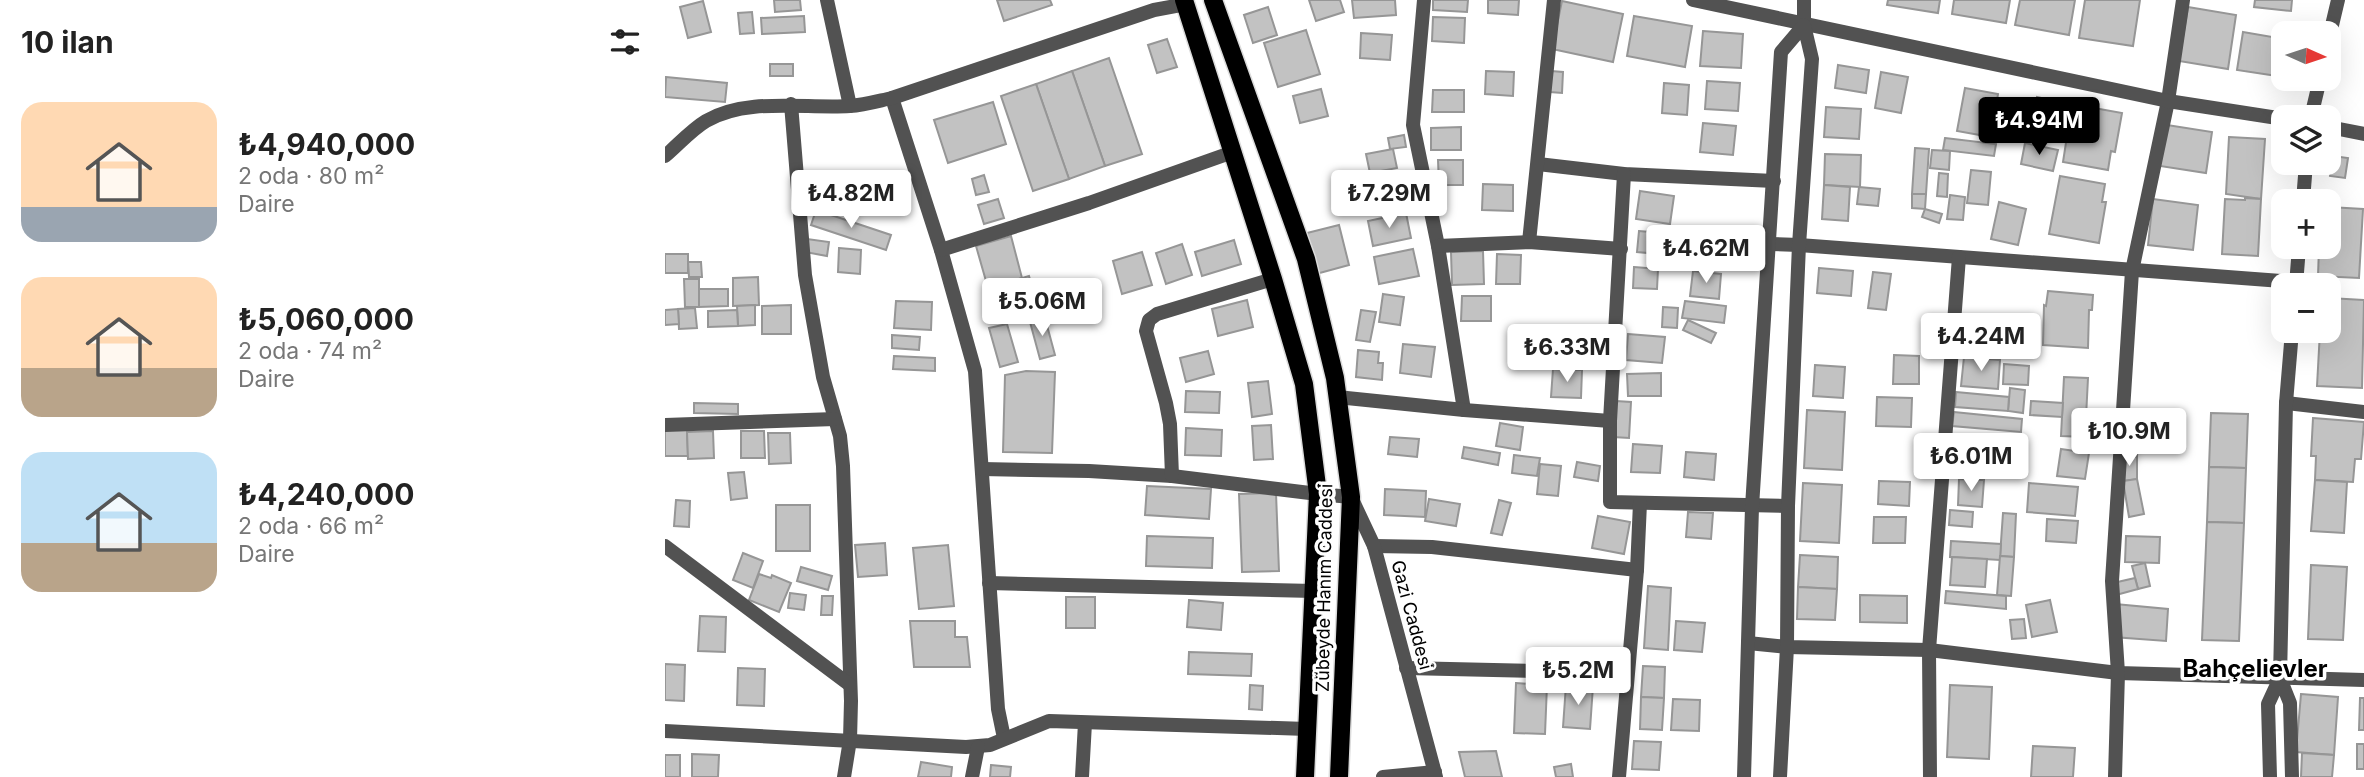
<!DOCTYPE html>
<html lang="tr">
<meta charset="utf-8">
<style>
:root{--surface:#fff;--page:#f6f6f6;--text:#222;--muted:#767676;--accent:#000}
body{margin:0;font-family:Inter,sans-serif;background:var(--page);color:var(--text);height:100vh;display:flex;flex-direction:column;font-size:26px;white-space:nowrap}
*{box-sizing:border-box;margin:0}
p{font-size:23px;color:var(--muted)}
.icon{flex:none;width:38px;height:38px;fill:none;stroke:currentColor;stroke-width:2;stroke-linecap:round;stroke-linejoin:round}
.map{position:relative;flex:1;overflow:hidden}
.details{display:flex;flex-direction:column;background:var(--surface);width:665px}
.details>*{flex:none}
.needle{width:46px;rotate:93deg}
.fabs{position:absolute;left:1606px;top:21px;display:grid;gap:14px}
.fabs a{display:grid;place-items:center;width:70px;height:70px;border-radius:14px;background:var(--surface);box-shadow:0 7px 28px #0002;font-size:35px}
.price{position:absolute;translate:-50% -60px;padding:0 16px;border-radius:7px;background:#fff;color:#222;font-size:23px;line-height:46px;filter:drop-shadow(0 2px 4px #0008)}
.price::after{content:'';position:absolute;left:50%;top:42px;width:21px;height:16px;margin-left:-10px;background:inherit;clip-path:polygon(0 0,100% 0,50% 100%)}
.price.current{background:var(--accent);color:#fff}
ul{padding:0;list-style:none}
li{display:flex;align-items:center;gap:21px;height:175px;padding:0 21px}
li span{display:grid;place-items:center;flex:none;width:196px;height:140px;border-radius:21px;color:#555}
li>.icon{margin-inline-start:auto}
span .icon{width:84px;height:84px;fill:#fffc;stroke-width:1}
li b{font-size:30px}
h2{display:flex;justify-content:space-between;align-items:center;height:84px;padding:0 21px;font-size:30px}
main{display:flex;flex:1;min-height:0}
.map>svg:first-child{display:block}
</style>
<main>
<section class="details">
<h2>10 ilan<svg class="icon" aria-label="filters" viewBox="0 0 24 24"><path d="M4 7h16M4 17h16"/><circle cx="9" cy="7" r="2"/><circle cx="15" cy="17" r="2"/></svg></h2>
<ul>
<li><span style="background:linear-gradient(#ffd9b3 75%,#9aa5b1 0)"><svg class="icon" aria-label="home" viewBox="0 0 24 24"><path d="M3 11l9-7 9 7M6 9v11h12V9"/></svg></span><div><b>₺4,940,000</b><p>2 oda · 80 m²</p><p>Daire</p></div></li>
<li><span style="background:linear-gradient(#ffd9b3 65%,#b9a48a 0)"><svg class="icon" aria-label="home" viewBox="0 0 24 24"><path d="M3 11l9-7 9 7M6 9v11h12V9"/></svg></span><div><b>₺5,060,000</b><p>2 oda · 74 m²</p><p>Daire</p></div></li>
<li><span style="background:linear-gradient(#bfe0f5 65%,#b9a48a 0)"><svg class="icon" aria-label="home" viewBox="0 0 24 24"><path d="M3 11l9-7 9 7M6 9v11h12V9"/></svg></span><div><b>₺4,240,000</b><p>2 oda · 66 m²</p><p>Daire</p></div></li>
</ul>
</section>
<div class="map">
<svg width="1699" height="777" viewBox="0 0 1699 777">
<rect width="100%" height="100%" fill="#fff"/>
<g fill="#c2c2c2" stroke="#969696" stroke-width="2">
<polygon points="109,0 135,0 136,10 110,12"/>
<polygon points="332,0 385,0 387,5 339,21"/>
<polygon points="644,0 675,0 679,12 651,21"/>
<polygon points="687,0 730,0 731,15 689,18"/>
<polygon points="768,0 803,0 802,12 768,10"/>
<polygon points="823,0 854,0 853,15 823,13"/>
<polygon points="1223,0 1275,0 1273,13 1222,5"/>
<polygon points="1289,0 1345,0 1341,23 1287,14"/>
<polygon points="1355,0 1410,0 1404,35 1350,25"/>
<polygon points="1420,0 1475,0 1468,46 1414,38"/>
<polygon points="1590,0 1627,0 1626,11 1589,7"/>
<polygon points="38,1 46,32 23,38 15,7"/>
<polygon points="897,1 958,14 948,62 887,49"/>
<polygon points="603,7 612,35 588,43 579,15"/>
<polygon points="1523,7 1571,15 1563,69 1514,61"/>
<polygon points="87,12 89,33 75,34 73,13"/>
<polygon points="139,16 140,32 97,34 96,18"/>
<polygon points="969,16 1027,26 1020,67 962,56"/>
<polygon points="768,17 800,18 799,43 767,41"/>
<polygon points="641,30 655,74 613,87 599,43"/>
<polygon points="1038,31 1078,34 1076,68 1035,66"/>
<polygon points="1578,32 1619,39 1619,77 1572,70"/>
<polygon points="696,33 727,35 725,60 695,58"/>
<polygon points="502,39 512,67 492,73 483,45"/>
<polygon points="444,58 477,154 440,166 407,71"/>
<rect x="105" y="64" width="23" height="12"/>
<polygon points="1173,65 1204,70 1201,93 1170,88"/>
<polygon points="407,71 440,166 404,179 371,84"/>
<polygon points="821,71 849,72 848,96 820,94"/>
<polygon points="886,71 898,72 897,93 885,92"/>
<polygon points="1216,72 1243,77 1236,113 1210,108"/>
<polygon points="1,77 62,83 60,102 0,97"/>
<polygon points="1042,81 1075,83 1073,111 1040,109"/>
<polygon points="999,83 1024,85 1022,115 997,113"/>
<polygon points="371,84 404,179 368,191 336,96"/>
<polygon points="1300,88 1333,94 1326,137 1292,131"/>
<polygon points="656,89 663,116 635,123 628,96"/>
<polygon points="768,90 799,90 799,112 767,112"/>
<polygon points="1372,97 1394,102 1387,139 1364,135"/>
<polygon points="328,102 341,144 283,163 269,120"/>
<polygon points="1407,104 1457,113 1450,152 1446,151 1443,170 1398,162"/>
<polygon points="1161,107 1196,109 1194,139 1159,137"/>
<polygon points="1038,123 1071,126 1068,155 1035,152"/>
<polygon points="1502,125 1547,132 1541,173 1495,166"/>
<polygon points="796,127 796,150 766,150 766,128"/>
<polygon points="739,135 741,147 725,149 723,138"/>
<polygon points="1564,137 1600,139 1596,199 1561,194"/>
<polygon points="1280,138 1331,144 1329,156 1278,150"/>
<polygon points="1360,143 1393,150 1388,171 1356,164"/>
<polygon points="1250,148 1264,149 1261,194 1247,194"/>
<polygon points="728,149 732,168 705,173 701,154"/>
<polygon points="1267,150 1285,151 1284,170 1265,168"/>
<polygon points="1160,154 1196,155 1195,187 1159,185"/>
<polygon points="1668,156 1683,158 1680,178 1665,176"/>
<polygon points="773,160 798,160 798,185 774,185"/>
<polygon points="1306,170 1326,172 1323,205 1302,203"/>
<polygon points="1274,173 1283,174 1282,197 1272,196"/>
<polygon points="319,175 324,192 311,195 307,179"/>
<polygon points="1395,176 1440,184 1437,202 1441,202 1434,243 1384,234"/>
<polygon points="818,184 848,185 848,211 817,210"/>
<polygon points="1159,185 1185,187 1183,221 1157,219"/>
<polygon points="1194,187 1215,189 1213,206 1192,204"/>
<polygon points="975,191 1009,196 1005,224 971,219"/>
<polygon points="1247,194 1261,194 1260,209 1247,208"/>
<polygon points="1285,195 1300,197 1298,220 1282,219"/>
<polygon points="1580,198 1596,199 1593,256 1557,254 1560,199 1580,200"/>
<polygon points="333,199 339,218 319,224 313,205"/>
<polygon points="1488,199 1533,205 1528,250 1483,245"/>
<polygon points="1334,202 1361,209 1353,245 1326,239"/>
<polygon points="1664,207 1698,209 1694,278 1653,276 1654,247 1664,247"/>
<polygon points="1260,209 1277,214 1274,223 1257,217"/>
<polygon points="151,210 226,235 221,250 146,225"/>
<polygon points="741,213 746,238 708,246 703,221"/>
<polygon points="674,225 684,265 651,274 642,233"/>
<polygon points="974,231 1007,234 1005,255 972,252"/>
<polygon points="346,236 357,278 323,288 311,246"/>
<polygon points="142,239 164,242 162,256 140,252"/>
<polygon points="569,240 576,264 537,276 530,252"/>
<polygon points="517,244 527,275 501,284 491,253"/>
<polygon points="174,248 196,250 195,274 173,272"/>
<polygon points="748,249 754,276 714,284 709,257"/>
<polygon points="818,251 819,284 787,285 786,252"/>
<polygon points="477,252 487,285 457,294 448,261"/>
<rect x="0" y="254" width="23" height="19"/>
<polygon points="832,254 856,255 855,284 831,284"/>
<polygon points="23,262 36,262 37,277 24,277"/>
<polygon points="969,267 993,269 992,289 968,288"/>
<polygon points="1154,268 1188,271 1186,296 1152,293"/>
<polygon points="1028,271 1056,274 1054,299 1025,296"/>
<polygon points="1208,272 1226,274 1221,310 1203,308"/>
<polygon points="364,276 368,290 326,301 323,288"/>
<polygon points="93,277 94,305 68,306 68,278"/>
<polygon points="19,279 34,279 34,307 20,307"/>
<polygon points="34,289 63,289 63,306 34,307"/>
<polygon points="1383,291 1428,295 1427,310 1424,310 1423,348 1378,345 1379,305 1381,306"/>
<polygon points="718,294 739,297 735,325 714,322"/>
<polygon points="797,296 826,296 826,321 796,321"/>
<polygon points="1664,298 1699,300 1697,388 1652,386 1655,331 1664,331"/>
<polygon points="582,300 588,327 553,336 547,309"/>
<polygon points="231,301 267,302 266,330 229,328"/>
<polygon points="1020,301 1061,306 1059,323 1017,318"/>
<polygon points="90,305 90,325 73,326 72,306"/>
<polygon points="126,305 126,334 97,334 97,306"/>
<polygon points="998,307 1013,308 1012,328 997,327"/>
<polygon points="30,308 32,328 14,329 13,309"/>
<polygon points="13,309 14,324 0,325 0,310"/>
<polygon points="72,310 73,326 43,327 43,311"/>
<polygon points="696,310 711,312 705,342 691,340"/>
<polygon points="380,318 390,355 375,359 365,322"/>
<polygon points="1023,320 1051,333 1046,343 1018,330"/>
<polygon points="342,324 353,362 335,367 324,328"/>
<polygon points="963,334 1000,337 997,363 961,360"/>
<polygon points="227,335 255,337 254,350 227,348"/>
<polygon points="738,344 770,347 766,377 735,373"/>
<polygon points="693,350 714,352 713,363 718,363 717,380 691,377"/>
<polygon points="543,351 549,374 521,382 515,358"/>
<polygon points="1229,355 1254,356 1254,384 1228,384"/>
<polygon points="229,356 270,358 270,371 228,369"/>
<polygon points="1299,357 1335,360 1333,389 1296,386"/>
<polygon points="1339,364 1364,366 1363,385 1338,384"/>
<polygon points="1150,365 1180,367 1178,398 1148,396"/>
<polygon points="888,369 917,370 916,398 886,397"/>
<polygon points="361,371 390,372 387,453 338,452 340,375"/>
<polygon points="996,373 996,396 963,396 962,374"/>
<polygon points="1399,377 1423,378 1420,437 1396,436"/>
<polygon points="603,381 607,414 587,417 583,383"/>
<polygon points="1345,388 1360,390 1358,413 1343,411"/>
<polygon points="521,391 555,392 554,413 520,412"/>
<polygon points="1291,392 1344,397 1343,411 1290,407"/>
<polygon points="1212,397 1247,398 1246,427 1211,426"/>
<polygon points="951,401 966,402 964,438 948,437"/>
<polygon points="1366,401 1398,403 1397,417 1365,415"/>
<polygon points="29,403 73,404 73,414 29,413"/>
<polygon points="1142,410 1180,412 1177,470 1139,468"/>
<polygon points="1289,412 1357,419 1356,432 1287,426"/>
<polygon points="1546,413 1583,414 1581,468 1544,467"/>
<polygon points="1648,418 1699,422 1696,459 1690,459 1688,482 1650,480 1651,456 1646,456"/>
<polygon points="835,423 858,427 855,450 831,446"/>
<polygon points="606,425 608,459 589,460 587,426"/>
<polygon points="521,428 557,430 556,456 520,455"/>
<polygon points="0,429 22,429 23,456 0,456"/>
<polygon points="48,431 49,458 23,459 22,432"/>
<polygon points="76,431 99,431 100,458 76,458"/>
<polygon points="1458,432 1473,432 1472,457 1456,456"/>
<polygon points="103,433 125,433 126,463 104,464"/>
<polygon points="1296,434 1322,436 1319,470 1294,468"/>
<polygon points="725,437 754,439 752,457 723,454"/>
<polygon points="1338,437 1358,439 1357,450 1337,448"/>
<polygon points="968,444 997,446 995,473 966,472"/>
<polygon points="799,447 835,453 833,465 797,458"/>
<polygon points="1396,449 1424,453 1420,479 1392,476"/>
<polygon points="1021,452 1051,454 1049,480 1019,477"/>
<polygon points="849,455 875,458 872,476 847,473"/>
<polygon points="1456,456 1472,457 1472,479 1458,481"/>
<polygon points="912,462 935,466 933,481 909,477"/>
<polygon points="875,464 896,466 893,496 872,494"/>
<polygon points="1544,467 1581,468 1579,523 1542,522"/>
<polygon points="79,472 82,498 66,500 63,473"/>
<polygon points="1294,479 1319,480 1317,507 1293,505"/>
<polygon points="1472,479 1479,514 1464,517 1458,481"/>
<polygon points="1650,480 1682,482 1679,533 1646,531"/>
<polygon points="1214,481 1245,482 1244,506 1213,504"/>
<polygon points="1138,483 1177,485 1174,543 1135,541"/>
<polygon points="1364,483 1413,487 1410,516 1362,512"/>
<polygon points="482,486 546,489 544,519 480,515"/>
<polygon points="720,489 761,491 760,517 719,515"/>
<polygon points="611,493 614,571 577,572 574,494"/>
<polygon points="764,499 795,504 791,526 760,521"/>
<polygon points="11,500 25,501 24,527 9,526"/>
<polygon points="834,500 846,503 837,535 826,533"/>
<rect x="111" y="505" width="34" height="46"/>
<polygon points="1285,510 1308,512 1307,527 1284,525"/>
<polygon points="1023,512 1048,513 1046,539 1021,537"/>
<polygon points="1338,513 1351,514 1349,557 1335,556"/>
<polygon points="933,516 965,522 959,554 927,548"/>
<polygon points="1209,517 1241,517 1240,543 1208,543"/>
<polygon points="1382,519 1413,521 1411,543 1381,541"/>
<polygon points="1542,522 1579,523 1574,641 1537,640"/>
<polygon points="482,536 548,538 547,568 481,566"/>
<polygon points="1461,536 1495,537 1494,563 1460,562"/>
<polygon points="1286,541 1336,544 1335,560 1285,557"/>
<polygon points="220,543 222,575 193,577 190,545"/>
<polygon points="283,545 289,606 254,609 248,548"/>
<polygon points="78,553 98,561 88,588 68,580"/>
<polygon points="1135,555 1173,557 1172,589 1133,587"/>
<polygon points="1335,556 1349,557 1346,596 1332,595"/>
<polygon points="1287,557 1322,559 1320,587 1285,585"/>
<polygon points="1480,563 1485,586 1473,589 1467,566"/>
<polygon points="1646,565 1682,567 1678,640 1643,639"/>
<polygon points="136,567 167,576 163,590 132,581"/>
<polygon points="94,574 106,578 107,575 126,583 114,612 84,600"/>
<polygon points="1470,578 1473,589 1451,595 1448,583"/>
<polygon points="983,586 1006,588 1003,650 979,648"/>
<polygon points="1133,587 1172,589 1170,620 1132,619"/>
<polygon points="1281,591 1341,596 1341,609 1280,603"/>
<polygon points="125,593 141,595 139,610 123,608"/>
<polygon points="1195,595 1242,596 1242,623 1195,622"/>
<polygon points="157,596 168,596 167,615 156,615"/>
<rect x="401" y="597" width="29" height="31"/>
<polygon points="524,600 558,603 556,630 522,627"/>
<polygon points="1385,600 1392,632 1367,637 1361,605"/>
<polygon points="1450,604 1503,609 1501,641 1448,637"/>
<polygon points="35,616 61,617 60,652 33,651"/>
<polygon points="1359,619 1361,638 1347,639 1345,620"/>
<polygon points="245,621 290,621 290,637 302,637 305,667 249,667"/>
<polygon points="1011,621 1040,623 1037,652 1009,650"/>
<polygon points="524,652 587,654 586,676 523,674"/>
<polygon points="0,664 20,665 19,701 0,700"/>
<polygon points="978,666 1000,667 999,698 976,697"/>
<polygon points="73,668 100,669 99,706 72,705"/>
<polygon points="851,683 882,685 880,734 849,733"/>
<polygon points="585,685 598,686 597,710 584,709"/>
<polygon points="901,685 928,686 925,729 898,727"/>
<polygon points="1285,685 1327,687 1324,759 1282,757"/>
<polygon points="1636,694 1673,697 1669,755 1631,752"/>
<polygon points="976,697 999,698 997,730 975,729"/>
<polygon points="1695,698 1699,698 1699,730 1694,730"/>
<polygon points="1008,699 1035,700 1034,731 1006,730"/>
<polygon points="969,741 996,742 994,770 967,769"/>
<rect x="1692" y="744" width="7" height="25"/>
<polygon points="1368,746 1410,748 1408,777 1366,777"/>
<polygon points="831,751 837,777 800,777 794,752"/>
<polygon points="1637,753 1669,755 1667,777 1636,777"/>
<polygon points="27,754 54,755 53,777 27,777"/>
<rect x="0" y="755" width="15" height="22"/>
<polygon points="256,762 287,767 286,777 253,777"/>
<polygon points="906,764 908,777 891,777 889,767"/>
<polygon points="326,765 346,767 345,777 325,777"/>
</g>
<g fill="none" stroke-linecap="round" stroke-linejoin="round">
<defs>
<g id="primary">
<polyline points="519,0 608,279 639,384 653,494 640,777"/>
<polyline points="548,0 641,259 670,378 686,497 674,777"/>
</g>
</defs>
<use href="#primary" stroke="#dbdbdb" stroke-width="21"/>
<g stroke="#525252" stroke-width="14">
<polyline points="162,0 185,106"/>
<polyline points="759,0 748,125 773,246 799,410"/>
<polyline points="1664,38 1673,0"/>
<polyline points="227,98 276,250 310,371 333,709 339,738"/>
<polyline points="126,104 140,275 158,377 175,436 178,466 186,701 185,740 179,777"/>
<polyline points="1646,117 1655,79"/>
<path d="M0,156C13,145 26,130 41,121C82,97 140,109 185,106C199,105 213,101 227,98L489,10L521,4"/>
<polyline points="873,164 959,174 1109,181"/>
<polyline points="959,174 945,421 945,502 1123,506"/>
<polyline points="1638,201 1641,163"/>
<polyline points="864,242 889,0"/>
<polyline points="1105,244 1134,245 1631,282"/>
<polyline points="773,246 864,242 956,249"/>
<polyline points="276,250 424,203 568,152"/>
<polyline points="1631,285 1634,247"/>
<polyline points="672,397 799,410 945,421"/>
<polyline points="1621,403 1699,412"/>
<polyline points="0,425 170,419"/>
<polyline points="317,469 424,471 507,476 653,494"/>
<polyline points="507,476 505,424 501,403 481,331 484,320 492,314 608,279"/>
<polyline points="0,546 185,685"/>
<polyline points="709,546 767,547 972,570"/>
<polyline points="324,583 649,591"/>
<polyline points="1083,643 1122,647 1264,650 1453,673 1699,680"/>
<polyline points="741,668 962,673"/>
<polyline points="1615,678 1621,403 1627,331"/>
<polyline points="0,731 301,747 325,745 384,721 642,729"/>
<polyline points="307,777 313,747"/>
<polyline points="417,777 420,723"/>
<polyline points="718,777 770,772"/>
<polyline points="954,777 972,570 975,503"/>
<polyline points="1265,777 1264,650 1294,257"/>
<polyline points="1450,777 1453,673 1447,581 1467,271 1503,101 1518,0"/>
</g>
<g stroke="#525252" stroke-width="14">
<polyline points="1028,0 1503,101 1619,119"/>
<polyline points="1139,25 1139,0"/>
<polyline points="1664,127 1699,134"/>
<polyline points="653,494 686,497 709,546 771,777"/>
<polyline points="1079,777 1087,507 1116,52 1139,25 1147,59 1134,245 1123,506 1122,647 1115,777"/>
<polyline points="1605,777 1603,704 1615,678 1625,703 1627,777"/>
</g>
<use href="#primary" stroke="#000" stroke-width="18"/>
</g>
<g text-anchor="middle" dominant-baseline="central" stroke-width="7" stroke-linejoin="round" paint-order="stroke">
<g font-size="18" fill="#000" stroke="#fff">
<text transform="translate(659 588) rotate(-89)">Zübeyde Hanım Caddesi</text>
<text transform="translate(747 615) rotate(75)">Gazi Caddesi</text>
</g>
<g font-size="24" font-weight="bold" fill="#000" stroke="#fff">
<text x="1590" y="668">Bahçelievler</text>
</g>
</g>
</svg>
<div class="fabs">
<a><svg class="needle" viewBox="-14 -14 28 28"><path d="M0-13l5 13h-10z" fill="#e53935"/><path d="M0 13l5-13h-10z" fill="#767676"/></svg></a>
<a><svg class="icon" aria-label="layers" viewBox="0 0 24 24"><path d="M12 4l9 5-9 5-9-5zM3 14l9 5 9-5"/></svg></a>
<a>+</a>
<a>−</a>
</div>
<b class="price current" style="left:1374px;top:157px">₺4.94M</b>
<b class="price" style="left:186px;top:230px">₺4.82M</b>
<b class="price" style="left:724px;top:230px">₺7.29M</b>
<b class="price" style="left:1041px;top:285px">₺4.62M</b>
<b class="price" style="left:377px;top:338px">₺5.06M</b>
<b class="price" style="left:1316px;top:373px">₺4.24M</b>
<b class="price" style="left:902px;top:384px">₺6.33M</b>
<b class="price" style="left:1464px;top:468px">₺10.9M</b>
<b class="price" style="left:1306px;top:493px">₺6.01M</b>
<b class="price" style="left:913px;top:707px">₺5.2M</b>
</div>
</main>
